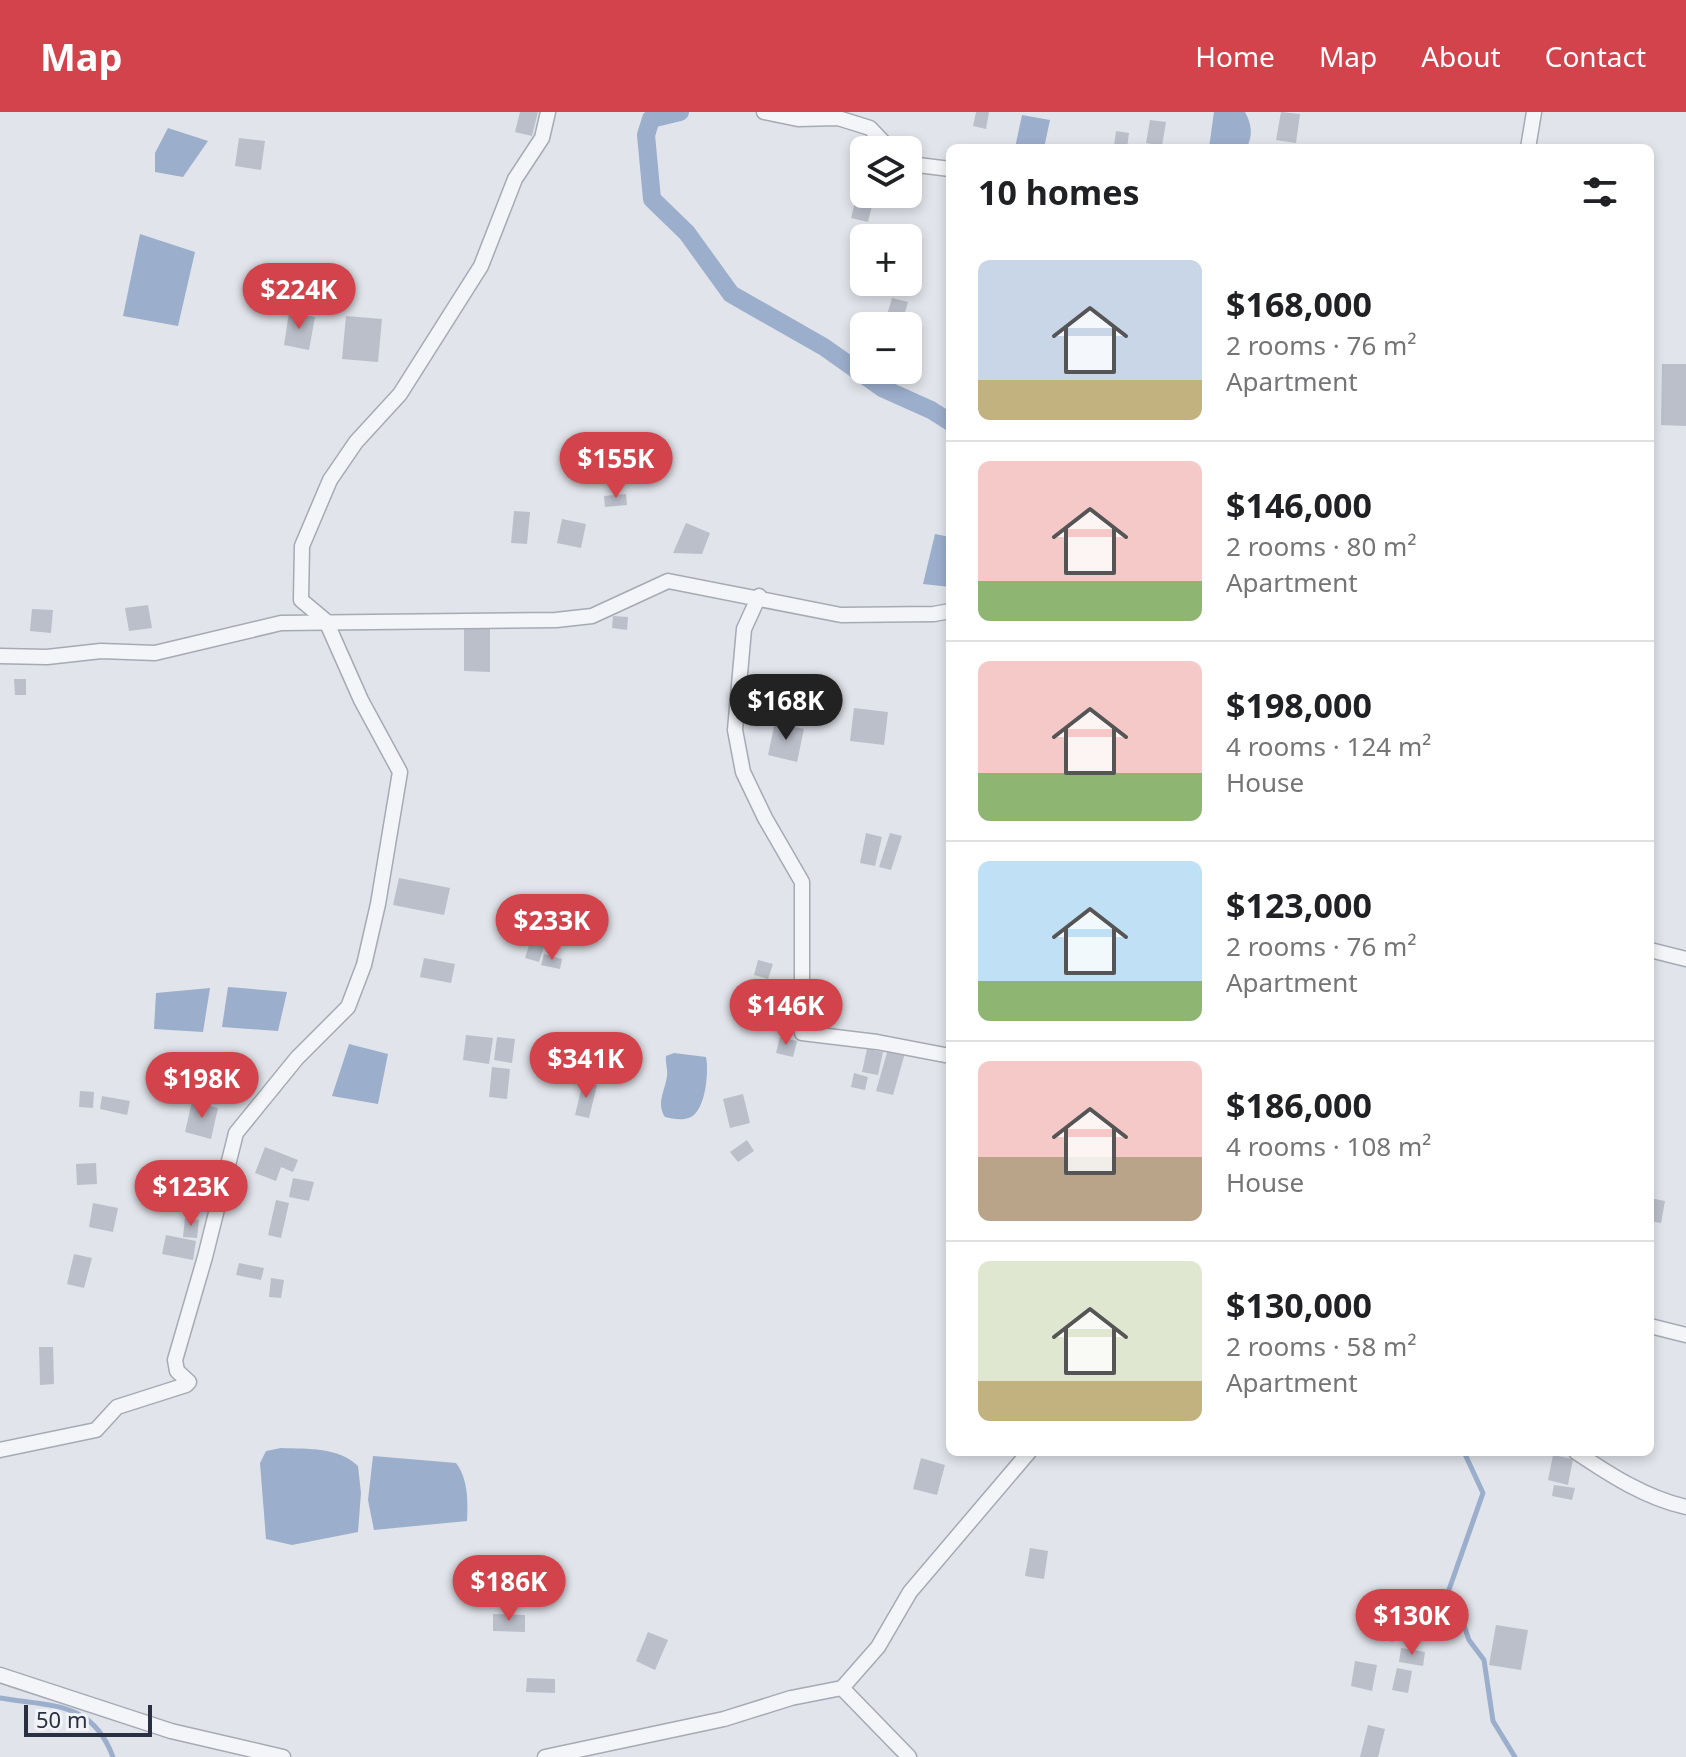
<!DOCTYPE html>
<meta charset="utf-8">
<style>
:root{--surface:#fff;--page:#f6f6f6;--text:#202124;--muted:#757577;--line:#e0e0e0;--accent:#d2434c}
body{margin:0;font-family:"Noto Sans",sans-serif;background:var(--page);color:var(--text);height:100vh;display:flex;flex-direction:column;font-size:30px;white-space:nowrap}
*{box-sizing:border-box;margin:0}
p{font-size:26px;color:var(--muted)}
.icon{flex:none;width:44px;height:44px;fill:none;stroke:currentColor;stroke-width:2;stroke-linecap:round;stroke-linejoin:round}
.map{position:relative;flex:1;overflow:hidden}
.details{position:absolute;left:946px;top:32px;width:708px;height:1312px;display:flex;flex-direction:column;background:var(--surface);border-radius:12px;box-shadow:0 4px 12px #0003}
.details>*{flex:none}
.tools{position:absolute;left:850px;top:24px;display:grid;gap:16px}
.tools a{display:grid;place-items:center;width:72px;height:72px;border-radius:12px;background:var(--surface);box-shadow:0 4px 12px #0003;font-size:40px}
.scale{position:absolute;left:24px;bottom:20px;width:128px;box-sizing:border-box;padding-left:8px;border:4px solid #293042;border-top:0;font-size:22px;line-height:28px;white-space:nowrap;color:#293042;-webkit-text-stroke:6px #f1f3f7;paint-order:stroke}
.price{position:absolute;translate:-50% -68px;padding:0 18px;border-radius:28px;background:var(--accent);color:#fff;font-size:26px;line-height:52px;filter:drop-shadow(0 2px 4px #0008)}
.price::after{content:'';position:absolute;left:50%;top:48px;width:24px;height:18px;margin-left:-12px;background:inherit;clip-path:polygon(0 0,100% 0,50% 100%)}
.price.selected{background:#222;color:#fff}
ul{padding:0;list-style:none}
li{display:flex;align-items:center;gap:24px;height:200px;padding:0 32px}
li+li{border-top:2px solid var(--line)}
li span{display:grid;place-items:center;flex:none;width:224px;height:160px;border-radius:12px;color:#555}
li>.icon{margin-inline-start:auto}
span .icon{width:96px;height:96px;fill:#fffc;stroke-width:1}
li b{font-size:34px}
h2{display:flex;justify-content:space-between;align-items:center;height:96px;padding:0 32px;font-size:34px}
header{display:flex;align-items:center;gap:48px;box-sizing:border-box;height:112px;padding:0 40px;background:var(--accent);color:#fff}
header strong{font-size:38px}
nav{display:flex;gap:44px;margin-inline-start:auto;font-size:28px}
.map>svg:first-child{display:block}
</style>
<header>
<strong>Map</strong>
<nav><a>Home</a><a>Map</a><a>About</a><a>Contact</a></nav>
</header>
<div class="map">
<svg width="1686" height="1645" viewBox="0 0 1686 1645">
<rect width="100%" height="100%" fill="#e1e4ea"/>
<g fill="#9baecb">
<path d="M1214,0H1245C1251,11 1254,24 1246,36H1209Z"/>
<polygon points="1022,3 1050,8 1044,36 1015,36"/>
<polygon points="168,16 208,29 183,65 155,60 155,41"/>
<polygon points="140,122 195,140 178,214 123,204"/>
<polygon points="935,422 950,425 950,475 923,472"/>
<polygon points="228,875 287,880 278,919 222,915"/>
<polygon points="210,876 203,920 154,917 156,881"/>
<polygon points="349,932 388,942 378,992 332,984"/>
<path d="M674,941L706,945C709,959 706,997 691,1005C683,1009 673,1007 665,1005C656,991 665,979 667,964C668,957 665,951 666,944Z"/>
<path d="M281,1336C308,1337 338,1335 358,1354L361,1381L358,1420L292,1433L266,1427L260,1351L266,1339Z"/>
<path d="M373,1344L456,1351C468,1366 468,1390 467,1409L374,1418L368,1388Z"/>
</g>
<g fill="none" stroke-linecap="round" stroke-linejoin="round">
<g stroke="#9baecb" stroke-width="5">
<polyline points="1464,1340 1483,1381 1445,1489 1460,1502 1469,1528 1484,1548 1493,1609 1515,1645"/>
<path d="M0,1586C51,1595 92,1588 113,1645"/>
</g>
<polyline stroke="#9baecb" stroke-width="18" points="680,0 651,7 646,23 652,87 687,121 731,182 824,235 882,276 931,298 950,310"/>
</g>
<g fill="#bbbfca">
<polygon points="520,0 538,0 532,24 515,20"/>
<polygon points="976,0 989,0 986,17 973,14"/>
<polygon points="1281,0 1300,2 1296,31 1276,28"/>
<polygon points="1150,8 1166,10 1162,34 1146,31"/>
<polygon points="1116,19 1129,21 1127,36 1114,34"/>
<polygon points="239,26 265,29 261,58 235,54"/>
<polygon points="856,86 873,90 868,110 851,106"/>
<polygon points="892,186 908,190 901,214 884,213"/>
<polygon points="289,201 315,205 309,238 284,233"/>
<polygon points="346,204 382,207 378,250 342,247"/>
<polygon points="1662,252 1686,252 1686,314 1661,313"/>
<polygon points="626,382 627,393 605,395 604,384"/>
<polygon points="514,399 530,400 527,432 511,431"/>
<polygon points="562,407 586,412 581,436 557,431"/>
<polygon points="686,411 710,421 702,442 673,441"/>
<polygon points="148,493 152,516 129,519 125,496"/>
<polygon points="32,497 53,498 51,521 30,519"/>
<polygon points="613,504 628,505 627,518 612,516"/>
<polygon points="464,515 490,515 490,560 464,559"/>
<polygon points="14,567 26,567 26,583 15,583"/>
<polygon points="854,596 888,600 884,633 850,629"/>
<polygon points="775,610 804,617 797,650 768,643"/>
<polygon points="866,721 882,725 875,754 860,751"/>
<polygon points="890,721 902,724 891,758 879,755"/>
<polygon points="399,766 450,776 444,803 393,793"/>
<polygon points="530,830 544,834 539,850 525,846"/>
<polygon points="544,842 562,847 560,857 541,853"/>
<polygon points="424,846 455,852 451,871 420,865"/>
<polygon points="758,848 773,852 768,867 754,863"/>
<polygon points="466,923 493,926 489,952 463,948"/>
<polygon points="497,925 515,927 512,951 494,948"/>
<polygon points="780,925 797,929 793,945 776,941"/>
<polygon points="867,937 883,940 878,963 862,960"/>
<polygon points="888,937 905,941 893,983 876,979"/>
<polygon points="492,955 510,957 507,987 489,985"/>
<polygon points="854,961 868,965 865,978 851,975"/>
<polygon points="583,970 597,973 589,1006 575,1003"/>
<polygon points="80,979 94,980 93,996 79,995"/>
<polygon points="743,982 750,1011 730,1016 723,987"/>
<polygon points="102,984 130,989 127,1003 100,997"/>
<polygon points="192,990 218,996 211,1027 185,1020"/>
<polygon points="747,1028 754,1039 738,1050 730,1040"/>
<polygon points="265,1035 298,1048 293,1060 281,1055 276,1069 255,1061"/>
<polygon points="96,1051 97,1072 77,1073 76,1052"/>
<polygon points="293,1066 314,1070 309,1089 289,1085"/>
<polygon points="1650,1086 1665,1089 1661,1111 1650,1109"/>
<polygon points="276,1088 289,1091 281,1126 268,1123"/>
<polygon points="93,1091 118,1096 113,1120 89,1115"/>
<polygon points="185,1106 199,1108 197,1126 183,1125"/>
<polygon points="166,1123 196,1129 193,1148 162,1142"/>
<polygon points="74,1142 92,1146 84,1176 67,1172"/>
<polygon points="239,1151 264,1156 261,1168 236,1163"/>
<polygon points="271,1166 284,1168 281,1186 269,1185"/>
<polygon points="39,1235 53,1235 54,1272 40,1273"/>
<polygon points="1553,1343 1573,1347 1568,1373 1548,1368"/>
<polygon points="921,1346 945,1353 937,1383 913,1377"/>
<polygon points="1554,1373 1575,1376 1572,1388 1552,1384"/>
<polygon points="1030,1436 1048,1439 1044,1467 1025,1464"/>
<polygon points="1381,1498 1400,1503 1393,1530 1374,1526"/>
<polygon points="493,1502 525,1503 525,1520 493,1519"/>
<polygon points="1496,1513 1528,1518 1521,1558 1489,1553"/>
<polygon points="648,1520 668,1528 655,1558 636,1549"/>
<polygon points="1401,1536 1425,1540 1423,1554 1399,1550"/>
<polygon points="1355,1549 1377,1553 1372,1579 1351,1574"/>
<polygon points="1397,1556 1412,1559 1408,1581 1392,1578"/>
<polygon points="527,1566 555,1567 555,1581 526,1580"/>
<polygon points="1368,1613 1385,1617 1378,1645 1360,1645"/>
</g>
<g fill="none" stroke-linecap="round" stroke-linejoin="round">
<defs>
<g id="street">
<polyline points="764,0 798,7 838,6 870,16 891,38"/>
<polyline points="1528,36 1534,0"/>
<polyline points="908,48 918,53 950,57"/>
<polyline points="759,484 744,517 735,618 743,660 765,706 802,770 802,921 877,930 950,944"/>
<polyline points="0,544 47,545 101,539 155,541 281,511 556,508 592,504 668,469 841,503 934,502 950,499"/>
<polyline points="1650,838 1686,847"/>
<polyline points="1650,1214 1686,1223"/>
<polyline points="0,1338 96,1318 117,1295 186,1273 189,1270 177,1259 175,1248 205,1145 236,1021 297,946 348,895 364,853 378,792 400,660 361,588 326,509 301,488 302,434 330,368 356,330 400,282 481,154 515,67 542,26 548,0"/>
<path d="M1576,1340C1610,1363 1646,1386 1686,1395"/>
<polyline points="0,1563 171,1619 283,1645"/>
<polyline points="842,1576 909,1645"/>
<polyline points="545,1645 724,1607 791,1586 842,1576 878,1535 910,1480 1029,1340"/>
</g>
</defs>
<use href="#street" stroke="#a6aab4" stroke-width="17"/>
<use href="#street" stroke="#f4f5f8" stroke-width="14"/>
</g>
</svg>
<div class="tools">
<a><svg class="icon" aria-label="layers" viewBox="0 0 24 24"><path d="M12 4l9 5-9 5-9-5zM3 14l9 5 9-5"/></svg></a>
<a>+</a>
<a>−</a>
</div>
<div class="scale">50 m</div>
<b class="price" style="left:299px;top:219px">$224K</b>
<b class="price" style="left:616px;top:388px">$155K</b>
<b class="price selected" style="left:786px;top:630px">$168K</b>
<b class="price" style="left:552px;top:850px">$233K</b>
<b class="price" style="left:786px;top:935px">$146K</b>
<b class="price" style="left:586px;top:988px">$341K</b>
<b class="price" style="left:202px;top:1008px">$198K</b>
<b class="price" style="left:191px;top:1116px">$123K</b>
<b class="price" style="left:509px;top:1511px">$186K</b>
<b class="price" style="left:1412px;top:1545px">$130K</b>
<section class="details">
<h2>10 homes<svg class="icon" aria-label="filters" viewBox="0 0 24 24"><path d="M4 7h16M4 17h16"/><circle cx="9" cy="7" r="2"/><circle cx="15" cy="17" r="2"/></svg></h2>
<ul>
<li><span style="background:linear-gradient(#c9d6e8 75%,#c2b280 0)"><svg class="icon" aria-label="home" viewBox="0 0 24 24"><path d="M3 11l9-7 9 7M6 9v11h12V9"/></svg></span><div><b>$168,000</b><p>2 rooms · 76 m²</p><p>Apartment</p></div></li>
<li><span style="background:linear-gradient(#f6c9c9 75%,#8fb573 0)"><svg class="icon" aria-label="home" viewBox="0 0 24 24"><path d="M3 11l9-7 9 7M6 9v11h12V9"/></svg></span><div><b>$146,000</b><p>2 rooms · 80 m²</p><p>Apartment</p></div></li>
<li><span style="background:linear-gradient(#f6c9c9 70%,#8fb573 0)"><svg class="icon" aria-label="home" viewBox="0 0 24 24"><path d="M3 11l9-7 9 7M6 9v11h12V9"/></svg></span><div><b>$198,000</b><p>4 rooms · 124 m²</p><p>House</p></div></li>
<li><span style="background:linear-gradient(#bfe0f5 75%,#8fb573 0)"><svg class="icon" aria-label="home" viewBox="0 0 24 24"><path d="M3 11l9-7 9 7M6 9v11h12V9"/></svg></span><div><b>$123,000</b><p>2 rooms · 76 m²</p><p>Apartment</p></div></li>
<li><span style="background:linear-gradient(#f6c9c9 60%,#b9a48a 0)"><svg class="icon" aria-label="home" viewBox="0 0 24 24"><path d="M3 11l9-7 9 7M6 9v11h12V9"/></svg></span><div><b>$186,000</b><p>4 rooms · 108 m²</p><p>House</p></div></li>
<li><span style="background:linear-gradient(#dfe7d0 75%,#c2b280 0)"><svg class="icon" aria-label="home" viewBox="0 0 24 24"><path d="M3 11l9-7 9 7M6 9v11h12V9"/></svg></span><div><b>$130,000</b><p>2 rooms · 58 m²</p><p>Apartment</p></div></li>
</ul>
</section>
</div>
